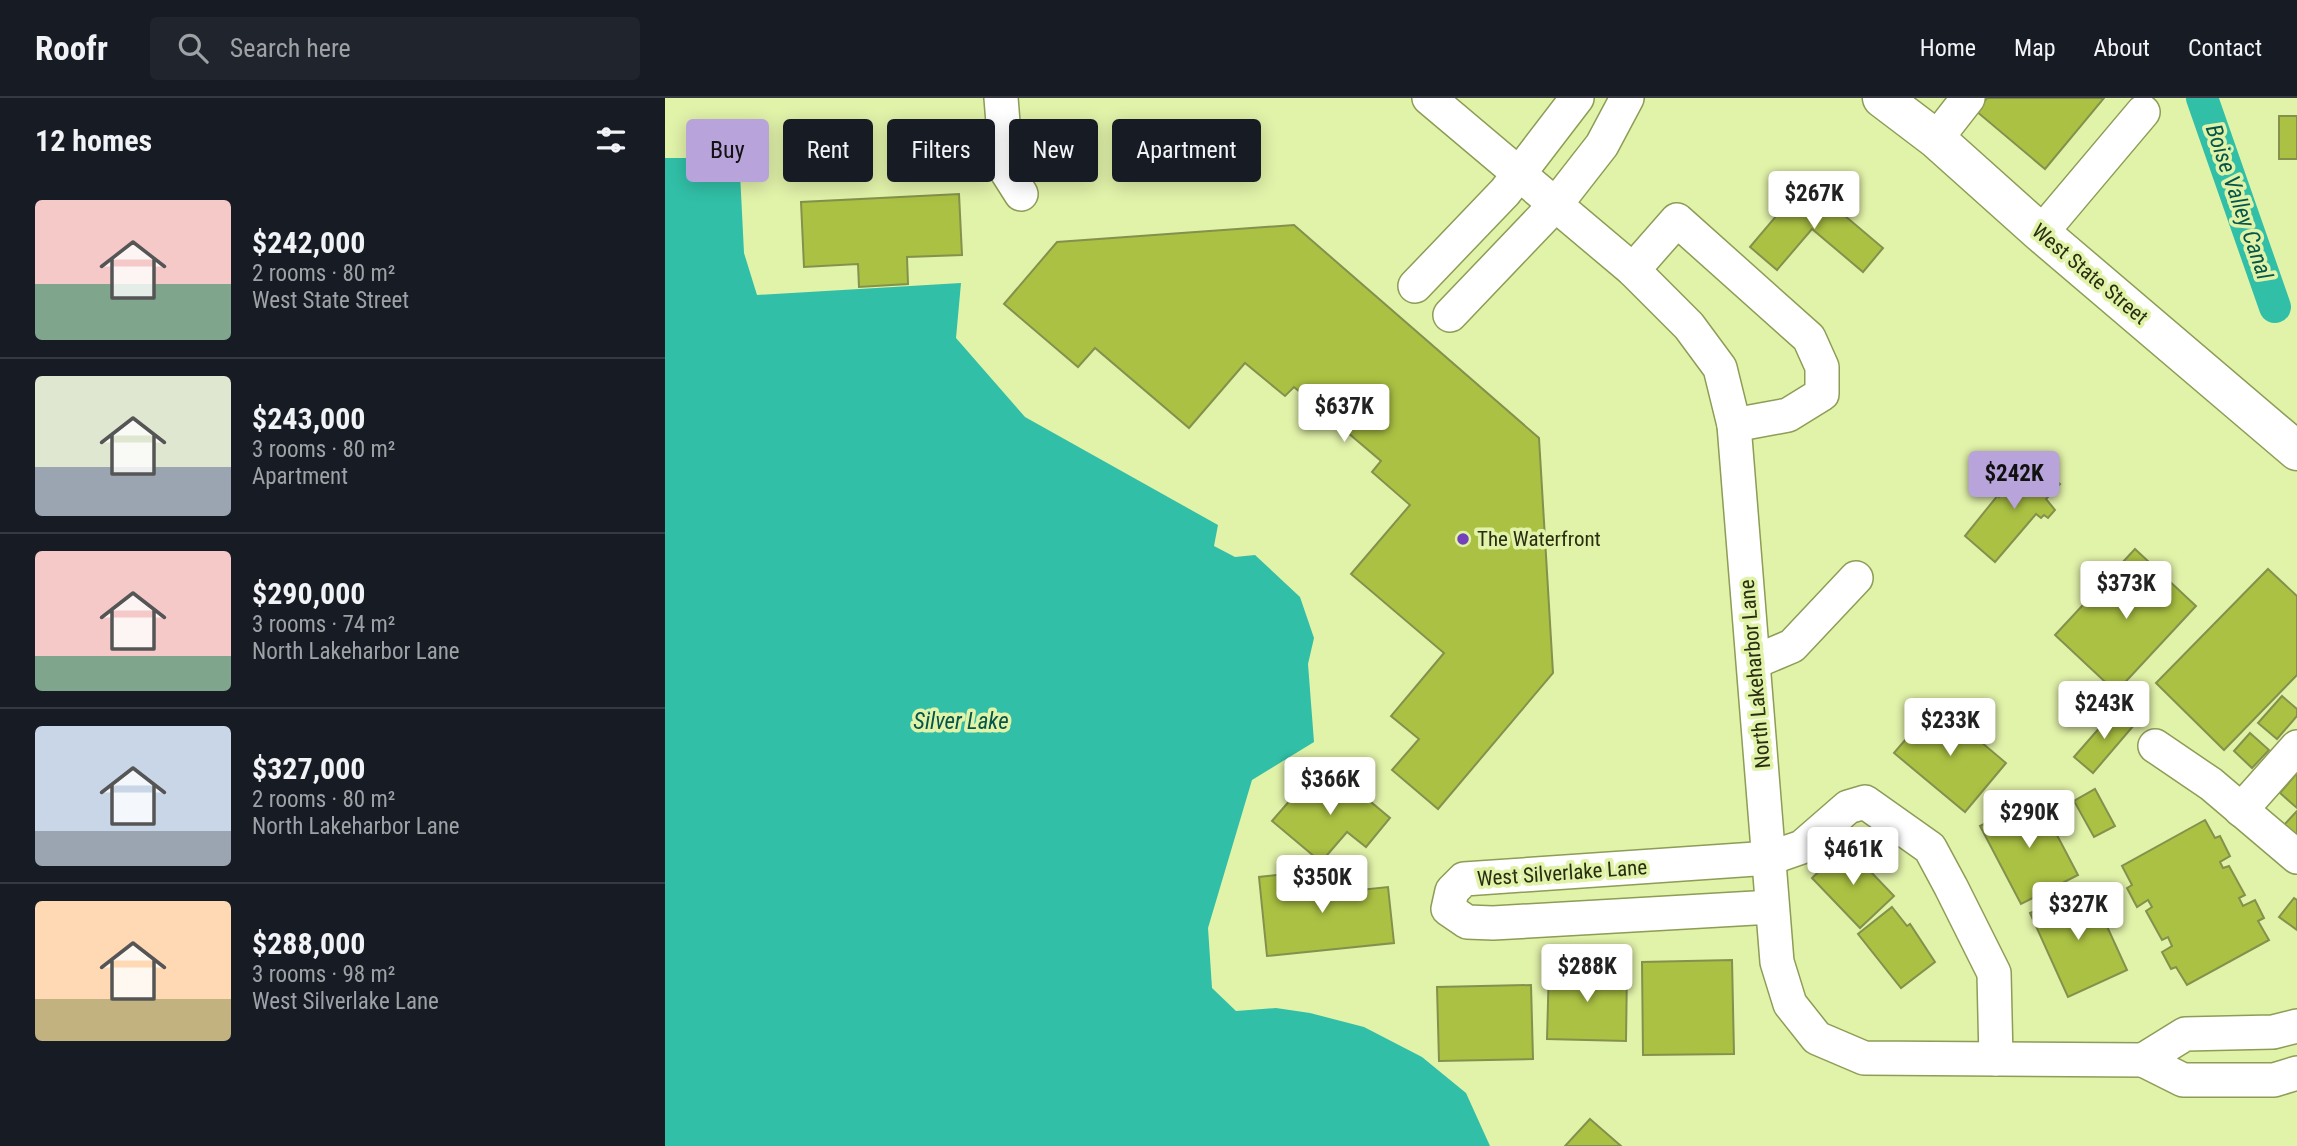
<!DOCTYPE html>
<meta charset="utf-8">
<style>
:root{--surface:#171b24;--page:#20242c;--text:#f1f3f6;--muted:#9ea1a6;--line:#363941;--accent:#b8a3db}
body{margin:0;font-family:"Roboto Condensed",sans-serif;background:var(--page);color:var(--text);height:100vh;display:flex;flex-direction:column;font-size:26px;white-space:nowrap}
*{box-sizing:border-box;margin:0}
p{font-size:23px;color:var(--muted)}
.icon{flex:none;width:38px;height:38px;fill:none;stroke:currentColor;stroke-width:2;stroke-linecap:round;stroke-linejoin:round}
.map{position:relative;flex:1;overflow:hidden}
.sheet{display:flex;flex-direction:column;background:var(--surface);width:665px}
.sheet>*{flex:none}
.guide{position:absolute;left:21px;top:21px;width:665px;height:63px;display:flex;gap:14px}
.price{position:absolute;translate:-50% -60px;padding:0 16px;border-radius:7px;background:#fff;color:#222;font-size:23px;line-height:46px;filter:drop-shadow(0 2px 4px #0008)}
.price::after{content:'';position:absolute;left:50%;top:42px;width:21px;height:16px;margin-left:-10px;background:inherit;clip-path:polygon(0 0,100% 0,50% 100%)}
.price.on{background:var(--accent);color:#111}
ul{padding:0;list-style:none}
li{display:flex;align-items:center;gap:21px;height:175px;padding:0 35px}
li+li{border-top:2px solid var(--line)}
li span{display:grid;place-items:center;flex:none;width:196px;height:140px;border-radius:7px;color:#555}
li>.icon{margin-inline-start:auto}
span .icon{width:84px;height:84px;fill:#fffc;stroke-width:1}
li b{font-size:30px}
h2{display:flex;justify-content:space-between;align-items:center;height:84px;padding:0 35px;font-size:30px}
.pill{padding:0 24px;border-radius:7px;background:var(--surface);box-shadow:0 4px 18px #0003;font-size:24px;line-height:63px}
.pill.on{background:var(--accent);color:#111}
header{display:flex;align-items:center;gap:42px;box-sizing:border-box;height:98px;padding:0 35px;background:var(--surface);border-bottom:2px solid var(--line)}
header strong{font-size:33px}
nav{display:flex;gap:38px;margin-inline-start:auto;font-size:24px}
.search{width:490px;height:63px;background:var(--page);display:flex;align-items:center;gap:18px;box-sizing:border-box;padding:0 24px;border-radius:7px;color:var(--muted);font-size:26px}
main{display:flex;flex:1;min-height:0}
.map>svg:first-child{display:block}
</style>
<header>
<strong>Roofr</strong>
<div class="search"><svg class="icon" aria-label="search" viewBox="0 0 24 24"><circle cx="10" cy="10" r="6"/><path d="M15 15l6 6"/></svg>Search here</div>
<nav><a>Home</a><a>Map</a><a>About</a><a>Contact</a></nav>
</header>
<main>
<section class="sheet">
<h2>12 homes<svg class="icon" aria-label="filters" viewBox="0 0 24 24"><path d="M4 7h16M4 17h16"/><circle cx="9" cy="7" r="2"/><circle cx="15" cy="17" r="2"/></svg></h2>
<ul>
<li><span style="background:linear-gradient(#f6c9c9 60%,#7fa58c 0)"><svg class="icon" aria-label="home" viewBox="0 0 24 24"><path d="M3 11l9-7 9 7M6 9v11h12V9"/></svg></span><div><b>$242,000</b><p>2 rooms · 80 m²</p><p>West State Street</p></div></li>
<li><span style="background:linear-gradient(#dfe7d0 65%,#9aa5b1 0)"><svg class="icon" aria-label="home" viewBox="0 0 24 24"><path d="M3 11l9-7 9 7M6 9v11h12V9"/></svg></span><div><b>$243,000</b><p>3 rooms · 80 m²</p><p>Apartment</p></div></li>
<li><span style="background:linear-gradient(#f6c9c9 75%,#7fa58c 0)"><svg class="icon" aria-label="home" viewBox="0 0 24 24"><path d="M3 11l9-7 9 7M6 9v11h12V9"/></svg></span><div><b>$290,000</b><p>3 rooms · 74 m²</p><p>North Lakeharbor Lane</p></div></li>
<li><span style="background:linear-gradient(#c9d6e8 75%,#9aa5b1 0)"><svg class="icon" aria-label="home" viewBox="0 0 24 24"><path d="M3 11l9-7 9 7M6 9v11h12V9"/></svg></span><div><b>$327,000</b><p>2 rooms · 80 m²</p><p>North Lakeharbor Lane</p></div></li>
<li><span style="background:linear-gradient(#ffd9b3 70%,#c2b280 0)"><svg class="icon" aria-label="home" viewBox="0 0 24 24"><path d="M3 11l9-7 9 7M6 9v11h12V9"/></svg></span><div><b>$288,000</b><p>3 rooms · 98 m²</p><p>West Silverlake Lane</p></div></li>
</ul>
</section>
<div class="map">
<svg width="1632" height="1048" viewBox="0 0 1632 1048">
<rect width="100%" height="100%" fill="#e1f2a9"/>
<polygon fill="#31bfa7" points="0,60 39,60 75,75 79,155 92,197 296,185 291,240 360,319 553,427 549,448 570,459 590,457 635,499 649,540 643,566 649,644 587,682 543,830 547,890 571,913 611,910 645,915 699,929 757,959 801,995 825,1048 0,1048"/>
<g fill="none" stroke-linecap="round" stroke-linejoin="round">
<polyline stroke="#31bfa7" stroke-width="32" points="1537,0 1610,209"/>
</g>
<g fill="#abc143" stroke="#83914c" stroke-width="2">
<polygon points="1322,0 1439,0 1380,71 1311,13"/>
<rect x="1614" y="18" width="18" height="43"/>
<polygon points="1140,84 1218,150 1198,174 1147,131 1112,172 1085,149"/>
<polygon points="294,96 297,157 242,159 243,186 194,189 193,166 139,169 136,104"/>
<polygon points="629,127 874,340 888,575 773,711 727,672 754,641 726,618 779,555 686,476 745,407 707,374 716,363 629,289 620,298 580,265 524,330 430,250 413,269 339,206 392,144"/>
<polygon points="1367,361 1395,386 1381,401 1390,412 1383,420 1379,417 1376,420 1371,416 1330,464 1300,438 1333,397 1334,399"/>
<polygon points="1470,451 1531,508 1451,594 1390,537"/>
<polygon points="1603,471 1632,498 1632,577 1559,652 1491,585"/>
<polygon points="1617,598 1632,611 1632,618 1612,641 1593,625"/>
<polygon points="1271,606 1341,665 1300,714 1229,655"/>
<polygon points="1451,611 1469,627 1428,675 1409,659"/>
<polygon points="1585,635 1604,652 1587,670 1569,653"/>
<polygon points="670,674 725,720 701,749 682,734 656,764 607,723 640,685 652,696"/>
<polygon points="1631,676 1632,677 1632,710 1615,695"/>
<polygon points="1430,691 1450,728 1429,739 1409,703"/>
<polygon points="1372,699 1413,777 1356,806 1315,728"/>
<polygon points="1632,713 1632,741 1618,728"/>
<polygon points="1540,722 1550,740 1555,738 1565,758 1555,764 1558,770 1564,768 1580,797 1574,800 1578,808 1590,802 1599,820 1593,823 1604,842 1522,887 1511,869 1506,871 1497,854 1507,848 1503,839 1497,842 1481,813 1487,809 1483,802 1472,809 1462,790 1467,787 1457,768"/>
<polygon points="1181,748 1229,798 1195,830 1147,780"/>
<polygon points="664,771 666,795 723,789 729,845 602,858 594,779"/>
<polygon points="1424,789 1462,872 1403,899 1365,815"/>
<polygon points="1629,800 1632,802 1632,832 1614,819"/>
<polygon points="1227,809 1242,828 1245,826 1270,864 1236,890 1193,836"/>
<polygon points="1067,862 1069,956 978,957 977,864"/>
<polygon points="884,868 962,870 961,943 882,941"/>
<polygon points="866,887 868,961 774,963 772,889"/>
<polygon points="925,1021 956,1048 900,1048"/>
</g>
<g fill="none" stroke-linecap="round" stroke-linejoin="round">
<defs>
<g id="minor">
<polyline points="336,0 342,74 356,96"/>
<polyline points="764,0 968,172 1024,228 1055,270 1069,327 1112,864 1125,906 1152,940 1199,960 1478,962"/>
<polyline points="1271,41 1303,0"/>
<polyline points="1376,135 1478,14"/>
<polyline points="968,172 1012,122 1144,240 1157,269 1157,296 1123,317 1069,327"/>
<polyline points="750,188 840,94 912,0"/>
<polyline points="785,217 891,106 937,47 962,0"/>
<polyline points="1089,564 1127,548 1191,480"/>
<polyline points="1490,648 1546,686 1632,759"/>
<polyline points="1576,712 1632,649"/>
<polyline points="1107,809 828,825 802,824 783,811 787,793 799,781 1105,760 1137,749 1183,709 1200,704 1265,750 1286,789 1329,875 1331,961"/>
<polyline points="1632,928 1608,934 1520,936 1478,962 1518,982 1609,982 1632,975"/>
</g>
<polyline id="major" points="1217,0 1271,41 1376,135 1632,353"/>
</defs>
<use href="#minor" stroke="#8d9c56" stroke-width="36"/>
<use href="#major" stroke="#8d9c56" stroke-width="41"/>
<use href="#minor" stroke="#fff" stroke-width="33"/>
<use href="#major" stroke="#fff" stroke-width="38"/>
</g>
<circle fill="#7341b9" stroke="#e1f2a9" stroke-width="2.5" cx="798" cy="441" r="7"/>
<g text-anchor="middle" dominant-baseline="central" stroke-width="7" stroke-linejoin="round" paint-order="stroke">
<g font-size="21" fill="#292e11" stroke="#e1f2a9">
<text transform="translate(1425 176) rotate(40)">West State Street</text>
<text transform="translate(1090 576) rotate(-95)">North Lakeharbor Lane</text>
<text transform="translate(897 775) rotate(-4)">West Silverlake Lane</text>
</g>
<g font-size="21" fill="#292e11" stroke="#e1f2a9" text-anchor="start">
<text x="812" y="441">The Waterfront</text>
</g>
<g font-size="23" font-style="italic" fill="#04564a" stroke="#e1f2a9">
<text transform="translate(1574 104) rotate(71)">Boise Valley Canal</text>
<text x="296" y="623">Silver Lake</text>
</g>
</g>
</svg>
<b class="price" style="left:1149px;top:133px">$267K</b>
<b class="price" style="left:679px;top:346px">$637K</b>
<b class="price on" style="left:1349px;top:413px">$242K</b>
<b class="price" style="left:1461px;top:523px">$373K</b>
<b class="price" style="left:1439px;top:643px">$243K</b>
<b class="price" style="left:1285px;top:660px">$233K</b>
<b class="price" style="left:665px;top:719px">$366K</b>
<b class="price" style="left:1364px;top:752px">$290K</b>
<b class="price" style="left:1188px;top:789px">$461K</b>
<b class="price" style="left:657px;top:817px">$350K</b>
<b class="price" style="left:1413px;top:844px">$327K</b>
<b class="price" style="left:922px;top:906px">$288K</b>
<div class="guide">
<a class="pill on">Buy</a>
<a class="pill">Rent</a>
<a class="pill">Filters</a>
<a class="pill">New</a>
<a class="pill">Apartment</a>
</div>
</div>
</main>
